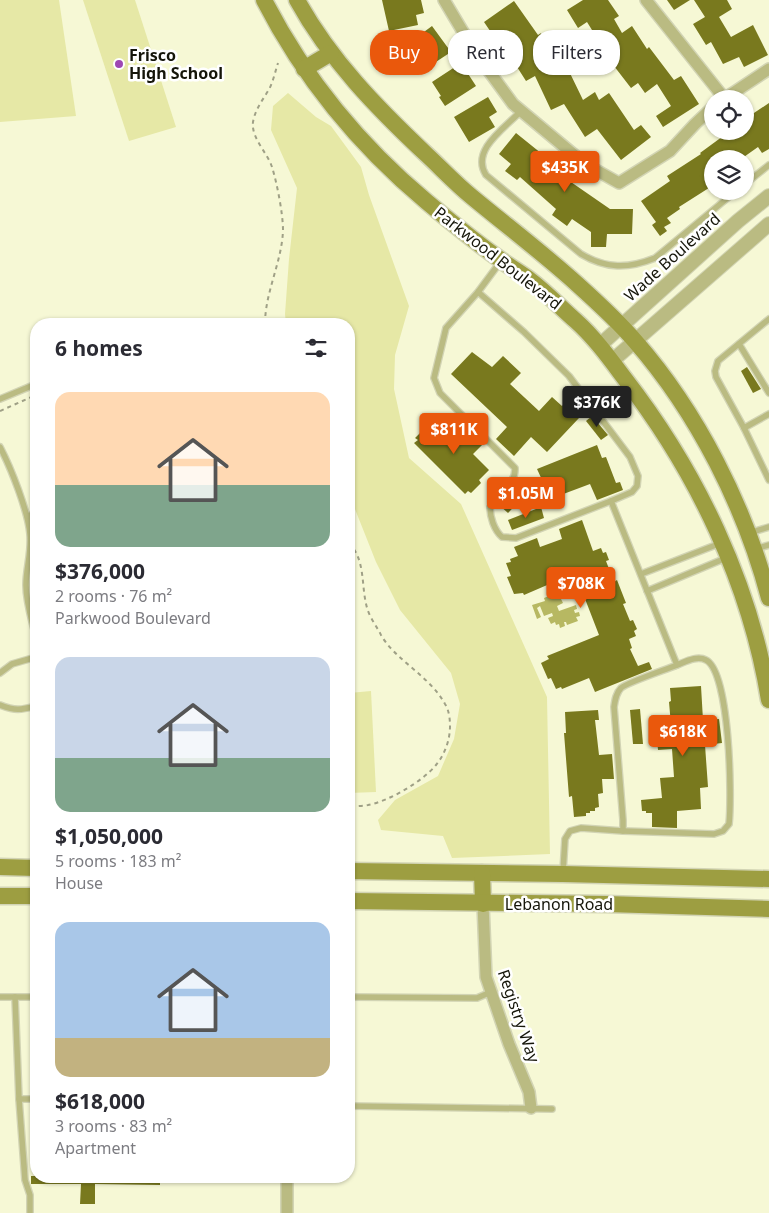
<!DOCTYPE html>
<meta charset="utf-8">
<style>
:root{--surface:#fff;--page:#f7f7f7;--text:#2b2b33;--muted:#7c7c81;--accent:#ea580c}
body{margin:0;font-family:"Noto Sans",sans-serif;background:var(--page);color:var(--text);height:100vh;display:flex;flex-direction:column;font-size:19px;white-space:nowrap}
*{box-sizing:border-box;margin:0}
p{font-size:16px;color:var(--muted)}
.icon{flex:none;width:28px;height:28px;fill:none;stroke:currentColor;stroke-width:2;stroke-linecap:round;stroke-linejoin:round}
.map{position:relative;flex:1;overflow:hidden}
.sheet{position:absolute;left:30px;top:318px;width:325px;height:865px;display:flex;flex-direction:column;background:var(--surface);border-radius:20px;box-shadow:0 1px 4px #0004}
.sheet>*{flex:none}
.banner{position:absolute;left:370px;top:30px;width:324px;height:45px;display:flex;gap:10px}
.fabs{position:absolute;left:704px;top:90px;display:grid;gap:10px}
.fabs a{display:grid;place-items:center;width:50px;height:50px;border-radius:50%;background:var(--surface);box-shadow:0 1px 4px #0004;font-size:25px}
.price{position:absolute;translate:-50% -42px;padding:0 11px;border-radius:5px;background:var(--accent);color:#fff;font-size:16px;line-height:32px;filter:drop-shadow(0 1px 2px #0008)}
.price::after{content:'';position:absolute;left:50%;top:30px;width:15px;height:11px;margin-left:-8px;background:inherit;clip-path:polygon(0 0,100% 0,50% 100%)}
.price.current{background:#222;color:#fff}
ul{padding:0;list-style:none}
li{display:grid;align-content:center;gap:10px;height:265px;padding:0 25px}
li span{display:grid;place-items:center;height:155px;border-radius:15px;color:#555}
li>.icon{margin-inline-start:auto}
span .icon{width:90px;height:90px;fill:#fffc;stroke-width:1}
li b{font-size:21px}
h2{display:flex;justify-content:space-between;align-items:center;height:60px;padding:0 25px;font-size:21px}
.chip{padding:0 18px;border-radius:20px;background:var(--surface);box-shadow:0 1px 4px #0004;font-size:18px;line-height:45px}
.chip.current{background:var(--accent);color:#fff}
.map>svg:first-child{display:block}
</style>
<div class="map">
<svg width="769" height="1213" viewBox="0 0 769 1213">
<rect width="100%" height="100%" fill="#f6f8d5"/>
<g fill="#e6e8a6">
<polygon points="0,0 59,0 76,116 0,122"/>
<polygon points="83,0 135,0 176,127 129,141"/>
<polygon points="288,93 316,117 331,126 361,167 369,195 409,306 395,355 394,389 409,458 461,504 547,697 550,854 452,858 443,836 381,830 378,820 395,800 438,776 454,739 460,704 451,673 400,610 376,562 349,494 349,324 286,324 285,314 289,259 297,188 271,130 273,106"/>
<polygon points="371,691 376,792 349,793 349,693"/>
</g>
<polygon fill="#b7b862" points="558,592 559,595 562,594 563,598 561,599 563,603 557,606 559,611 576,605 577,609 574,610 575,613 579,612 580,616 576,617 578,621 567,625 566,622 564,622 565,626 560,628 559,624 556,625 555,622 551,624 548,618 553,616 552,613 544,616 540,606 537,608 541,617 537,619 532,605 545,601 544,598"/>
<g fill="#79791e">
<polygon points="382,0 421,0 424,13 416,15 418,25 389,31"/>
<polygon points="583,0 608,0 619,16 614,19 622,33 632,26 647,49 649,47 674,80 681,76 699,104 663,127 656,116 671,106 657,84 645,93 638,83 631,88 614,66 612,67 595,40 597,38 587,22 578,28 567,10"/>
<polygon points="667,0 690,0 674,10"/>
<polygon points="694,0 727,0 732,9 719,17 731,37 753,25 768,55 744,67 739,57 723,64 711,42 706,45 693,24 705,17"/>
<polygon points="514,1 538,35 541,33 564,68 567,67 583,100 595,92 599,100 609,93 634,130 641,125 651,137 621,160 597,129 585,137 564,104 551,110 535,76 526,81 505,48 503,50 484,22"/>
<polygon points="432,26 451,52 416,75 406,61 417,53 409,43"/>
<polygon points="461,63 476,86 445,106 439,97 441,96 432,82"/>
<polygon points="488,97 497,112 489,117 495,127 469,142 454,117"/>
<polygon points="769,103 769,149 762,153 758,147 741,159 712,159 712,186 679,207 680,209 667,218 671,223 664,227 667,231 660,236 652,225 656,222 641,201 670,181 667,176 701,154 700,153 730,131 745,131 745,119"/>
<polygon points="516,133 547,158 549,156 571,177 568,180 610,209 633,209 632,234 607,234 606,247 591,247 591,232 572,219 567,226 552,215 556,209 520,177 517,180 505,171 511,164 499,154"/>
<polygon points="472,352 492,367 503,356 521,373 510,384 539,411 552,397 562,406 564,404 579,418 547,452 531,437 514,456 496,439 507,427 451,374"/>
<polygon points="747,367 761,389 753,393 741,371"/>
<polygon points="592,416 608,435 601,440 586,421"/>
<polygon points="437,420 455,437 466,426 483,444 473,454 489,470 479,480 481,483 471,493 468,491 465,494 414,443 418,440 415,438 426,427 428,430"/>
<polygon points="597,445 602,458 606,457 616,483 620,482 623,490 597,500 590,484 558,496 559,499 548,504 540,483 543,482 537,469"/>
<polygon points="525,480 532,488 508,513 499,505"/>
<polygon points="541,507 544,518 512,530 508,520"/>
<polygon points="582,520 593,551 601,548 603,553 606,552 609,560 606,561 614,582 617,580 626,603 623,604 630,621 633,620 637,629 634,631 636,636 629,639 632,648 630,649 638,666 649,662 652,669 595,692 589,678 562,689 561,687 556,689 551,678 548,679 541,663 549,659 547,656 599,635 575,573 524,595 523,593 514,594 507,577 511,576 506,563 511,562 510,559 518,556 514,547 537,538 540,547 562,539 559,529"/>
<polygon points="701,686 703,720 719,719 722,743 705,745 708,787 700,788 701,809 677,811 677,828 652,827 652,813 646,813 646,811 642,811 641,800 662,798 660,778 674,777 672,749 658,750 656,726 671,725 669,702 671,701 670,688"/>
<polygon points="640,709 643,744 633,744 630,710"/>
<polygon points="598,710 599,720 595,720 599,755 612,754 614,779 602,779 603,793 598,794 599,807 595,808 595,811 590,811 590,813 586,813 586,816 574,817 572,796 569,797 564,733 566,733 565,712"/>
<polygon points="31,1176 160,1176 160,1185 95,1184 95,1204 80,1204 81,1184 31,1184"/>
</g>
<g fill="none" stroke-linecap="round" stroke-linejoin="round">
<defs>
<g id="service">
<path d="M521,111C506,127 470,150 486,175L581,254C606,269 628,269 655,258L736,191"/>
<polyline points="745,184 769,165"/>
<path d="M501,261L478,292L446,328L434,378L440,393L515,468C516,486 497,492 490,507C490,517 494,530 502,537L516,538L611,501"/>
<path d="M478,292L524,332L569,376L630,457L638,476L637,486L632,492L611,501L677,665C665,670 628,682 621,688C616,693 615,700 614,707L623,820V831L581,828L570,831L565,839L563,872"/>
<polyline points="769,319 718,361 715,371 716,377 744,428 769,480"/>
<polyline points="739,344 769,393"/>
<polyline points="0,399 36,384"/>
<polyline points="744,428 769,414"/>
<path d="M0,447C11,468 28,511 30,534C32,551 26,568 26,585C26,603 32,620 36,638"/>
<polyline points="27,516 36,513"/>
<polyline points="749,533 769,527"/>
<polyline points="755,549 769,545"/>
<polyline points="641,574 721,543"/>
<polyline points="647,591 726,558"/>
<polyline points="0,673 12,664 36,657"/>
<path d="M0,705C15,711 21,710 36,706"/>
<path d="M623,831L714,834L723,831L729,824C732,797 730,672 706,660C697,655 685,662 677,665"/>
<polyline points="0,997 36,997"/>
<polyline points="15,997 19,1099 25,1180 30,1195 30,1213"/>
<polyline points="349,997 477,998 491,992"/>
<polyline points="19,1099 36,1099"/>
<polyline points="349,1106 552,1109"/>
</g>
<g id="minor">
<polyline points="444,0 475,52 513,104 585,164 619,183 670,151 695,124 712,108"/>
<polyline points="646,0 724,98"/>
<polyline points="724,99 769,69"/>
<polyline points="483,904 486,977 509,1044 529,1092 531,1108"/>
<polyline points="287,1213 287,1176"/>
</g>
<g id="tertiary">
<polyline points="599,346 738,221 769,196"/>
<polyline points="612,361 769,224"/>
</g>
<g id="secondary">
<path d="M264,0C304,78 360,146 427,202C451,222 475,242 501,260C510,267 521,273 530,280C546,292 561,308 576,321C595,338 610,359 625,379C697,472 750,583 769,700"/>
<path d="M297,0C330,60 377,108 427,155C442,169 456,184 472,197C507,226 544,254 577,284C597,302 618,321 635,341C698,413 745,507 769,598"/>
<polyline points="304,69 331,53"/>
<polyline points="0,867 36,868"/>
<polyline points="349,871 563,874 769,879"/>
<polyline points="482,873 483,904"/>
<polyline points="0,896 36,896"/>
<polyline points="349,901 606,904 769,909"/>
</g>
</defs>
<use href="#service" stroke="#d2d4b4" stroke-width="8"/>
<use href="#minor" stroke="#d2d4b4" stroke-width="14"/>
<use href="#tertiary" stroke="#d2d4b4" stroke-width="16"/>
<use href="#secondary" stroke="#d2d4b4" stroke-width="19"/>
<g stroke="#9fa086" stroke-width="2" stroke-dasharray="4 4" stroke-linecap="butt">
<path d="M265,324C265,292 282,262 283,230C283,214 277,183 272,167C267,152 251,138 253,122C255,110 262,101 268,91C273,83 275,72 278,63"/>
<polyline points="0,411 36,395"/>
<path d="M349,543C367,562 360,587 368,611C371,619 377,627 381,635C395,660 430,676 445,704C449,710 450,719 450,726C450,740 445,754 436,765C422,782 389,801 368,805C362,806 355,806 349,807"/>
</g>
<use href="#service" stroke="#babb82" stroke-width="5.5"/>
<use href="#minor" stroke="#babb82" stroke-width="11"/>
<use href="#tertiary" stroke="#babb82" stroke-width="14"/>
<use href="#secondary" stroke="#9d9e41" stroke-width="16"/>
</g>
<circle fill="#9e47b3" stroke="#fff" stroke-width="2" cx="119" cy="64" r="5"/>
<g text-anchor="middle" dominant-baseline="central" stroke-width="5" stroke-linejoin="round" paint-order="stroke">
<g font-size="16" font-weight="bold" fill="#151509" stroke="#fff" text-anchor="start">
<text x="129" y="55">Frisco<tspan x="129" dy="18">High School</tspan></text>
</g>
<g font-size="16" fill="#151509" stroke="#fff">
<text transform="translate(672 257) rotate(-42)">Wade Boulevard</text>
<text transform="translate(498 258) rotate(38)">Parkwood Boulevard</text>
<text x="559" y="904">Lebanon Road</text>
<text transform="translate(519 1016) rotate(71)">Registry Way</text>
</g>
</g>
</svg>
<div class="fabs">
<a><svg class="icon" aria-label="locate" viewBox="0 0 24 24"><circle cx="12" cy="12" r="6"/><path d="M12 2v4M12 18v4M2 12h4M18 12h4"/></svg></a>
<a><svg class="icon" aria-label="layers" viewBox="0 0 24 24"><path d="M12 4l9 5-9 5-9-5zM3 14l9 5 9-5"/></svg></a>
</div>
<b class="price" style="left:565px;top:193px">$435K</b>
<b class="price current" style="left:597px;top:428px">$376K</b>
<b class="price" style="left:454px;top:455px">$811K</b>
<b class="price" style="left:526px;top:519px">$1.05M</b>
<b class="price" style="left:581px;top:609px">$708K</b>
<b class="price" style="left:683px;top:757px">$618K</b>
<div class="banner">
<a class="chip current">Buy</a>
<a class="chip">Rent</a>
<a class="chip">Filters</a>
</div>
<section class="sheet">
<h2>6 homes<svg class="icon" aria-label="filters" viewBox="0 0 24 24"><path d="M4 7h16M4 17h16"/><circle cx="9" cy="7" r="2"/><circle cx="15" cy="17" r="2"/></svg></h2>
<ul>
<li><span style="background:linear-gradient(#ffd9b3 60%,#7fa58c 0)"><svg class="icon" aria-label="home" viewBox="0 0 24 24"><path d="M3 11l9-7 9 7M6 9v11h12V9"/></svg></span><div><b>$376,000</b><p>2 rooms · 76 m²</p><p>Parkwood Boulevard</p></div></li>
<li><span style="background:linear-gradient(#c9d6e8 65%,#7fa58c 0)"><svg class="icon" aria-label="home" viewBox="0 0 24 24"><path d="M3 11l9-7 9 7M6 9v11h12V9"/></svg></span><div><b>$1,050,000</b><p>5 rooms · 183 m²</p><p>House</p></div></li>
<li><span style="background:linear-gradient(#a9c7e8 75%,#c2b280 0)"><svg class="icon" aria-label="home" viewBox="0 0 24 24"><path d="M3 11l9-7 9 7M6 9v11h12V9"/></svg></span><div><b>$618,000</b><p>3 rooms · 83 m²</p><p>Apartment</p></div></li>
</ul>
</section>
</div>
